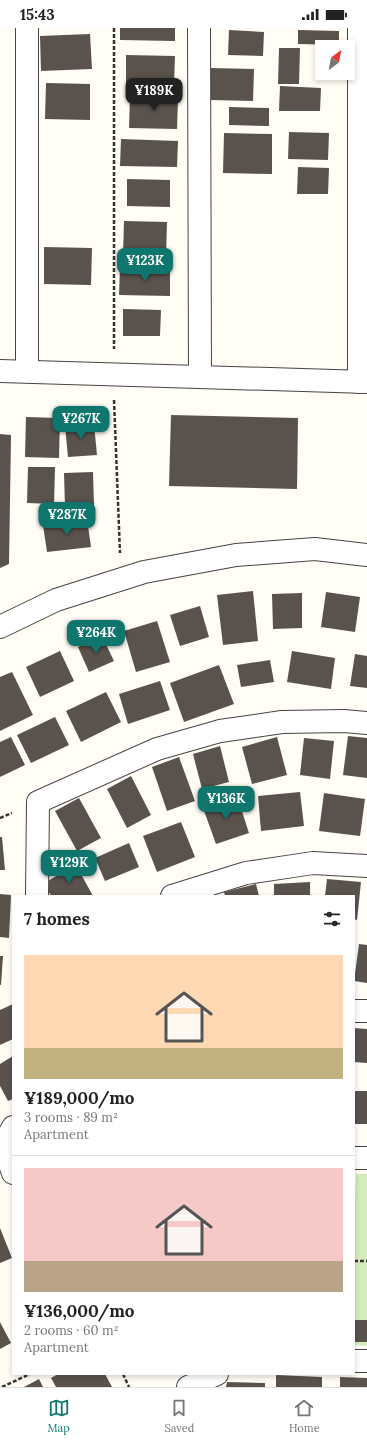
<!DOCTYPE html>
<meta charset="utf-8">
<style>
:root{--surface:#fff;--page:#f2f2f2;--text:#222;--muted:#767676;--line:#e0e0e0;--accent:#0f766e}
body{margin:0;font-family:Lora,serif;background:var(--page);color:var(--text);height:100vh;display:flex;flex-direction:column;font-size:15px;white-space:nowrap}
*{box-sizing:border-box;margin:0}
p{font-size:13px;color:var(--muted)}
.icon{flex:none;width:22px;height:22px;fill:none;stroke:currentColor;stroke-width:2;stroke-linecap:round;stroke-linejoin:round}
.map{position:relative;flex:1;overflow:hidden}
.side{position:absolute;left:12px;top:867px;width:343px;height:480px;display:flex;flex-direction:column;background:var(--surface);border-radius:0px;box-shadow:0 2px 6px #0003}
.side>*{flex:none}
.needle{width:26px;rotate:32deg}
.fabs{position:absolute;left:315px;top:12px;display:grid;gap:8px}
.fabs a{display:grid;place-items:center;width:40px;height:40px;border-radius:0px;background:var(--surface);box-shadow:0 2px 6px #0003;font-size:20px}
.price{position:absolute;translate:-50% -34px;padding:0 9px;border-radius:8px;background:var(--accent);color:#fff;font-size:13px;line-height:26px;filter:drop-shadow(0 1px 2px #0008)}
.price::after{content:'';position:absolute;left:50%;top:24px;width:12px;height:9px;margin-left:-6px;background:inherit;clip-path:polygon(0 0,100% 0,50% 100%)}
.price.on{background:#222;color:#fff}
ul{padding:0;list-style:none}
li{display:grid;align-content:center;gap:8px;height:212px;padding:0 12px}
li+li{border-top:1px solid var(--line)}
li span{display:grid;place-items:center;height:124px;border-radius:0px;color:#555}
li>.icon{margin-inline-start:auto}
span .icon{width:72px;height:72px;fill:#fffc;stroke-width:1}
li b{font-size:17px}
h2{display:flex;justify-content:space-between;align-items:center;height:48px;padding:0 12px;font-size:17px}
.status{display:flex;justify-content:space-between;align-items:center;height:28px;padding:0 20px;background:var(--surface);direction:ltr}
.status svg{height:11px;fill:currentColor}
.menu{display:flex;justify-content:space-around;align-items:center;height:56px;border-top:1px solid var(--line);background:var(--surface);font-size:11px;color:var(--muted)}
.menu a{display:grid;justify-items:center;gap:2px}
.menu .on{color:var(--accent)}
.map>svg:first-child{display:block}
</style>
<div class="status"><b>15:43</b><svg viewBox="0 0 49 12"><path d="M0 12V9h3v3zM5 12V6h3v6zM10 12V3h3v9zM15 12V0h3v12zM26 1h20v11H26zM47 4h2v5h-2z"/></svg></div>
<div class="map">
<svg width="367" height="1359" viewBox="0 0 367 1359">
<rect width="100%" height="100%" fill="#fffdf5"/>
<polygon fill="#d5ebbd" points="356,1146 367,1146 367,1318 354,1317 354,1196"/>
<g fill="#5a524d">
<polygon points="120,0 175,0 175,13 120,12"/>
<polygon points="229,2 264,4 263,28 228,27"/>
<polygon points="298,2 339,3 339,17 298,16"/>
<polygon points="90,6 92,41 41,43 40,8"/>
<polygon points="279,20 300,20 299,56 278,56"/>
<polygon points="126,27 175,28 174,56 126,55"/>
<polygon points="211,40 254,41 253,73 211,72"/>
<polygon points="46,55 90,56 90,92 45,91"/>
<polygon points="280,58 321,60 320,83 279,83"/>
<polygon points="130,68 178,69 177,101 129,100"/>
<polygon points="229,79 269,80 269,98 229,97"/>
<polygon points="289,104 329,105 328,132 288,131"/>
<polygon points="224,105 272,106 272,146 223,145"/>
<polygon points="121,111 178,113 177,139 120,138"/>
<polygon points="298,139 329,140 328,166 297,166"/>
<polygon points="127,151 170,152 170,179 127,178"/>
<polygon points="124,193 167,194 166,229 123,228"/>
<polygon points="44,219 92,220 91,257 44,256"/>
<polygon points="120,240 170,241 170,268 119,267"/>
<polygon points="123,281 161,282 160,308 123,308"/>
<polygon points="171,387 298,390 297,461 169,458"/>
<polygon points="26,389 60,390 59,430 25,429"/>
<polygon points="94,396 97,427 68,429 65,398"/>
<polygon points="0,406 11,407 9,536 0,540"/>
<polygon points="28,439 55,439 54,476 27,475"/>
<polygon points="93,444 94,478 65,479 64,445"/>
<polygon points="87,491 91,519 47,524 43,497"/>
<polygon points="253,563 258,613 223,617 217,567"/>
<polygon points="326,564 360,569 355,604 321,599"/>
<polygon points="302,565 302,600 273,601 272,566"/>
<polygon points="200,578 209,609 180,618 170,587"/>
<polygon points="157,593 170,634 136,644 124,603"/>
<polygon points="102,608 114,633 89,644 78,619"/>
<polygon points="60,623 74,653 40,669 26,639"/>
<polygon points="292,623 335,630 331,661 287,654"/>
<polygon points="355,626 367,628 367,660 350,658"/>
<polygon points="270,632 274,654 241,659 237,637"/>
<polygon points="219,637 234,676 184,694 170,655"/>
<polygon points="12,644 33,687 0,703 0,649"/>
<polygon points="160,653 170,682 128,696 119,666"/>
<polygon points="106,664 121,694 81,714 66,683"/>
<polygon points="55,689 69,717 31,735 17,707"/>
<polygon points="348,708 367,710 367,750 343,747"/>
<polygon points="11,709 25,737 0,749 0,714"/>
<polygon points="277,709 287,747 252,756 242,719"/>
<polygon points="304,710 334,713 330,751 300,747"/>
<polygon points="220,718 229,754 202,761 193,726"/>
<polygon points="179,729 195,773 167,783 152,739"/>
<polygon points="131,748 151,787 127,800 107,761"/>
<polygon points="300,764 304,798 261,803 258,768"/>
<polygon points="324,765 365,771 360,808 319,803"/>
<polygon points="237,768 249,805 216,816 203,780"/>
<polygon points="79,770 101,810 77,823 55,783"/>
<polygon points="181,794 195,829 157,844 143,808"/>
<polygon points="0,809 2,809 5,842 0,842"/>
<polygon points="129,815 139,839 105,853 95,830"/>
<polygon points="76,837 93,868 51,868 44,855"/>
<polygon points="327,851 361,854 357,892 354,891 354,868 325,868"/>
<polygon points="310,854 310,868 274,868 274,856"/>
<polygon points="256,856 259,868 225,868 224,864"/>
<polygon points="0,866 11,867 9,910 0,909"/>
<polygon points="359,916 367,917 367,955 354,953"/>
<polygon points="0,928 3,928 1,957 0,957"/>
<polygon points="13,976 13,1011 0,1017 0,982"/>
<polygon points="354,1000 367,1001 367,1035 354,1034"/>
<polygon points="13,1028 13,1071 8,1073 0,1058 0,1036"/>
<rect x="354" y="1063" width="13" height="33"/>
<polygon points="0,1200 12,1230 0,1235"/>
<rect x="354" y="1292" width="13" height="22"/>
<polygon points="0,1294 11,1315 0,1321"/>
<polygon points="58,1346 105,1346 112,1359 56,1359 51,1350"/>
<polygon points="276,1347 322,1349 322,1359 276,1359"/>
<polygon points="340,1349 367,1350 367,1359 340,1359"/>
<polygon points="39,1351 43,1359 24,1359"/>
<polygon points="227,1354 265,1355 265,1359 226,1359"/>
</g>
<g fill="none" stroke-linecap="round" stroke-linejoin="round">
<defs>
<g id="minor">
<polyline points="27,0 27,343"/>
<polyline points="199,0 200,349"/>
<polyline points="359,0 359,354"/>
<polyline points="0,343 367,354"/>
<polyline points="0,599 56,572 144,544 236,527 315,521 367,527"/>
<polyline points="37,868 38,774 157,721 220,703 282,694 344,693 367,695"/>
<polyline points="172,868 246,845 313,835 367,838"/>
<polyline points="354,983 367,983"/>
<polyline points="13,1099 3,1117 13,1145"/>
<polyline points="354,1130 367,1130"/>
<polyline points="354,1333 367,1333"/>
<polyline points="188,1359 217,1346"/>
</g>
</defs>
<use href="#minor" stroke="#444" stroke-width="24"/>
<g stroke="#333" stroke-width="2.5" stroke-dasharray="4 2" stroke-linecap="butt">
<polyline points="114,0 114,321"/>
<polyline points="114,372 120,525"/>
<polyline points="0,790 12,785"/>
<polyline points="354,1233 367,1233"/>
<polyline points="123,1346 129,1359"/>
<polyline points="2,1359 30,1346"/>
</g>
<use href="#minor" stroke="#fff" stroke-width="22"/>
</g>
</svg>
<div class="fabs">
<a><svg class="needle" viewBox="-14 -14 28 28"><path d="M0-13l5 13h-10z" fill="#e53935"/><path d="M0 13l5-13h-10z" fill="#767676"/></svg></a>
</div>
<b class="price on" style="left:154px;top:84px">¥189K</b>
<b class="price" style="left:145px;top:254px">¥123K</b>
<b class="price" style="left:81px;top:412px">¥267K</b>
<b class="price" style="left:67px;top:508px">¥287K</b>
<b class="price" style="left:96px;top:626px">¥264K</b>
<b class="price" style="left:226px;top:792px">¥136K</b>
<b class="price" style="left:69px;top:856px">¥129K</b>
<section class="side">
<h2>7 homes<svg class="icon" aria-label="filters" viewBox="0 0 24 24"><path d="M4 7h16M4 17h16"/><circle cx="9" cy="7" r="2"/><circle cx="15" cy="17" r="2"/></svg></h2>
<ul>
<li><span style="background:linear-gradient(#ffd9b3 75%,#c2b280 0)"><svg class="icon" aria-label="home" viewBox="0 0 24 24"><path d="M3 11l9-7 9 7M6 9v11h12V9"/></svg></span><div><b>¥189,000/mo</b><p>3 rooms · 89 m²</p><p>Apartment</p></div></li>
<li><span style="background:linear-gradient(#f6c9c9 75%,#b9a48a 0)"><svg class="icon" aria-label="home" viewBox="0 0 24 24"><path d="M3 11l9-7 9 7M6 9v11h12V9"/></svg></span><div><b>¥136,000/mo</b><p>2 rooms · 60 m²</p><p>Apartment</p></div></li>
</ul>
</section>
</div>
<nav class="menu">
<a class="on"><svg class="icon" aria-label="map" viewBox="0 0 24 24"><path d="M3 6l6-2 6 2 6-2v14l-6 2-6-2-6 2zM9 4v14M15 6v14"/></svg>Map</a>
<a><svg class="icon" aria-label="saved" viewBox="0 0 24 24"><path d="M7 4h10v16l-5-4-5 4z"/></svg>Saved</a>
<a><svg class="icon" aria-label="home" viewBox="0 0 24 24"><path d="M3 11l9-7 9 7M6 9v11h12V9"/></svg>Home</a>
</nav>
